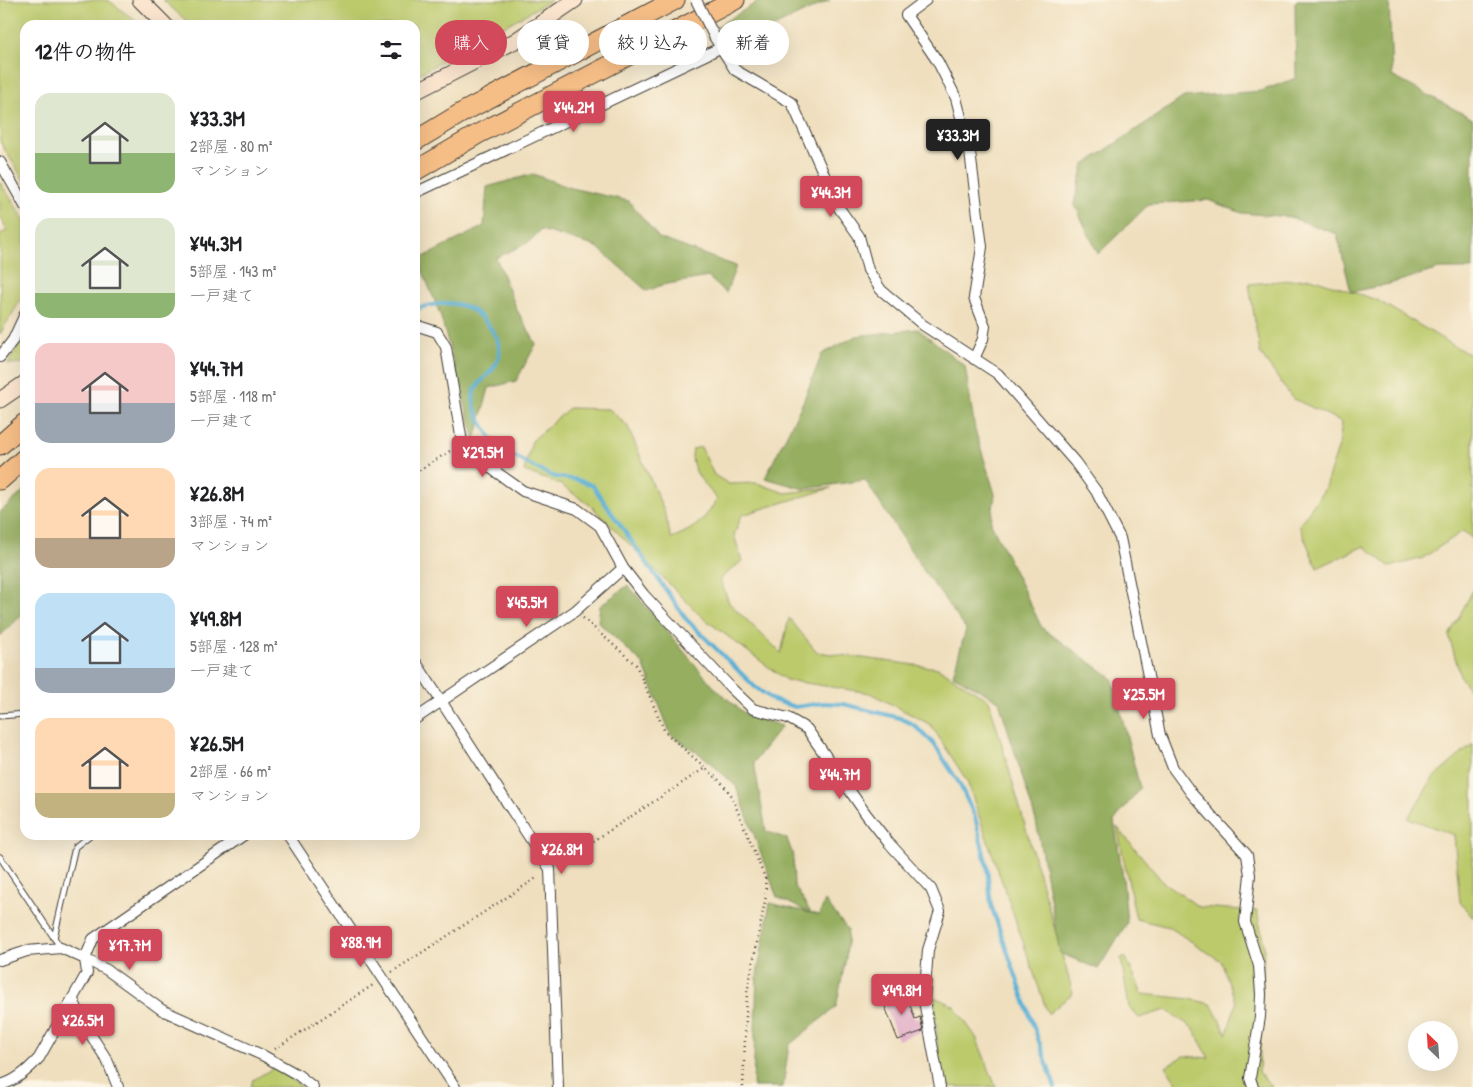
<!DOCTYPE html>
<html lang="ja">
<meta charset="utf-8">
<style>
:root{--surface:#fff;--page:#f6f6f6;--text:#202124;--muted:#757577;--accent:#d1495b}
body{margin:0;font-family:"Patrick Hand","Klee One",sans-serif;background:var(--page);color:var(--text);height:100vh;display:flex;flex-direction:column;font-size:19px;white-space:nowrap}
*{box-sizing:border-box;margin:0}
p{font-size:16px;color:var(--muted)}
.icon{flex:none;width:28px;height:28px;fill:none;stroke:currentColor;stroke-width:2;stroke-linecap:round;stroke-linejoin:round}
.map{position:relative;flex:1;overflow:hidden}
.sheet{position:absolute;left:20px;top:20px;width:400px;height:820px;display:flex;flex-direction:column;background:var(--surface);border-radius:15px;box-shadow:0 5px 20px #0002}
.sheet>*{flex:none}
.top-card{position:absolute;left:435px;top:20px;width:475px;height:45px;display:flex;gap:10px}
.needle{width:32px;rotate:335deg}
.controls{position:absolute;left:1408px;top:1021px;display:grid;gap:10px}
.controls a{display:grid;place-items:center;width:50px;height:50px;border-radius:50%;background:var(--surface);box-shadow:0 5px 20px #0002;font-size:25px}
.price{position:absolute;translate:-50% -42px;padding:0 11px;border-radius:5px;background:var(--accent);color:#fff;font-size:16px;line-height:32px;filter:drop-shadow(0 1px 2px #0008)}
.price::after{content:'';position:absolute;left:50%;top:30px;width:15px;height:11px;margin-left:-8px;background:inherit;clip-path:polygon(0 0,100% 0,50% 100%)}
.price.active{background:#222;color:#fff}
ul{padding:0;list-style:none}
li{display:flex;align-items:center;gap:15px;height:125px;padding:0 15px}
li span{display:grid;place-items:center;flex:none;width:140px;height:100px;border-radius:15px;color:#555}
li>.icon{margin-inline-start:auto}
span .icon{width:60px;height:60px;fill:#fffc;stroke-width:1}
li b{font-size:21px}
h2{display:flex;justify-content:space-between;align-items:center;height:60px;padding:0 15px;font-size:21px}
.chip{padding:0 18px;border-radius:22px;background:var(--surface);box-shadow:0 5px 20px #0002;font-size:18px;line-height:45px}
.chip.active{background:var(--accent);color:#fff}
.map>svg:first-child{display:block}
</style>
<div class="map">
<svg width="1473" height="1087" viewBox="0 0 1473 1087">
<rect width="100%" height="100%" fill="#fcf5e5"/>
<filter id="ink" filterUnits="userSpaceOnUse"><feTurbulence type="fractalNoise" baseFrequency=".02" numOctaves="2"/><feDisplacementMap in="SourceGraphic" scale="10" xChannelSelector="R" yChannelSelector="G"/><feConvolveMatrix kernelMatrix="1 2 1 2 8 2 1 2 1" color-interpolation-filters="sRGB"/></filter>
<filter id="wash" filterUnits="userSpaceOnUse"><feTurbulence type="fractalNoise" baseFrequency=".0096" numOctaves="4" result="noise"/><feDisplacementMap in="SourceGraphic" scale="20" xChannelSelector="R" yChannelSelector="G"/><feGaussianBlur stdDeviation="1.12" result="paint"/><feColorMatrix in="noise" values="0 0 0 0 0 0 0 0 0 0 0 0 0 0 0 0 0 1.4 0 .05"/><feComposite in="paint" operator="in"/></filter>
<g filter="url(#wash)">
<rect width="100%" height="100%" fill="#efdfbe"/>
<g fill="#bcca6c" stroke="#6c7344">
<polygon points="0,0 108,0 141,25 25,25 25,182 0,142"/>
<polygon points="163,0 551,0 415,76 415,25 191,25"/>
<polygon points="0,182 25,221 23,296 0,334 0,234 7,231 0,215"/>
<polygon points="1311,278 1377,300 1473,357 1473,539 1463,531 1423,558 1390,567 1364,546 1317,568 1299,525 1324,490 1339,446 1342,422 1292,398 1260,353 1249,284"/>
<polygon points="25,331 25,363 8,364"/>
<path d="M569,408L609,409L627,425L664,511L671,538C695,529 703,522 717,499C705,484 688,469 693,449L701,447L714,475L729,484L757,483L785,493L831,488L742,515L734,535L742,561L720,579L729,603L781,653L789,618L817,652L938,668L989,700L1073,993L1048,1014L967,781L931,725L870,693L786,680L702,617L590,505L561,485L524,471L532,441Z"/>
<polygon points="1473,590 1473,694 1461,678 1449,636"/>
<polygon points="1473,744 1473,918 1460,902 1454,835 1408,818 1433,778"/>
<polygon points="1117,827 1163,882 1199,907 1257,911 1264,946 1259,1072 1272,1087 1180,1087 1166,1067 1184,1056 1209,1058 1193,1028 1166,1010 1139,1018 1129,1007 1121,958 1126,958 1142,994 1190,999 1211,1004 1227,1034 1236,1003 1221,961 1169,927 1136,919"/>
<polygon points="934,997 954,1006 976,1037 996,1087 944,1087 940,1075"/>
<polygon points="275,1067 302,1087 251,1087 253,1080"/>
</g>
<g fill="#95ae60" stroke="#58653e">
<polygon points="761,0 830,0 730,48 716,27"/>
<polygon points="1297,0 1389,0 1392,76 1473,119 1473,269 1439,269 1389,284 1351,292 1337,234 1290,217 1242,213 1208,200 1149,204 1098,254 1074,203 1084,165 1184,97 1261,91 1296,78 1295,2"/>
<polygon points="533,174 571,188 629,201 659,238 736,266 726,293 708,277 662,285 647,291 597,247 541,230 529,242 496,258 517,310 536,344 516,381 489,388 475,440 440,314 418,260 484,226 487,187"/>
<polygon points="918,329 965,366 975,430 995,494 991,523 1042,628 1112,678 1140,788 1114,821 1123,878 1127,923 1098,969 1060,953 1036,821 999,701 953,675 966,629 924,571 865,480 804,489 765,478 803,402 822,354 856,336"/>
<polygon points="25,490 25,612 0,636 0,512"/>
<polygon points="628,585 713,686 745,714 782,726 754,762 766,831 787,839 793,855 794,885 811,913 819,915 825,901 848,930 846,958 836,1007 789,1045 783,1087 753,1087 757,975 770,903 810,913 777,897 736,786 704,757 671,735 643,664 598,622 600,606"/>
</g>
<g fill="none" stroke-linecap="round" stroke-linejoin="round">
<path stroke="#58afd5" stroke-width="4" d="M415,309C429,305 446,301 460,305C479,309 503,337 499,356C493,381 464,381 476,411C480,423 492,441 502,449C510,455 548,475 556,477C573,480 575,477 593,486L686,619L755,687L773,700L795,707L823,703L843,704L900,718L914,725L934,744L959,783L975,817L987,866L991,905L1055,1087"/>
</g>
<g id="blocks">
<polygon fill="#dea5c4" points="905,991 915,1019 920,1017 923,1031 898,1040 882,999"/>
</g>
</g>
<g filter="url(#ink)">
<use href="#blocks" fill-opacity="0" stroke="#3c3934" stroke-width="1"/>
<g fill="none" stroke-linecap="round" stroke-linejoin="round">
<defs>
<g id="lane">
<polyline points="0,716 25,714"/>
<polyline points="0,857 61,948"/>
<polyline points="54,938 75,847 90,835"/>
</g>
<g id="street">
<polyline points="926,0 906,15 938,62 956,98 970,152 982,247 974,298 985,326 983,339 974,359"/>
<polyline points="715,38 735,70 792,103 839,208 859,236 868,270 881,290 923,325 998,374 1075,462 1096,491 1120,538 1160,735 1173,768 1192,794 1247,855 1250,875 1245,922 1259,966 1261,994 1260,1017 1250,1078 1253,1087"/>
<polyline points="0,162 25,206"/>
<polyline points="415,193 720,48"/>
<polyline points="415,325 437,332 446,347 462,442 478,459 523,491 577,509 600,526 623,568 644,595 731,688 753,709 788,718 807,729 866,814 888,842 931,889 940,911 928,950 924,1001 940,1087"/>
<polyline points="0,357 13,340 25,314"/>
<polyline points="415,661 550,869 558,1087"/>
<polyline points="415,719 575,611 623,568"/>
<polyline points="244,835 93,939 85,959 107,970 162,1010 264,1056 298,1075 313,1087"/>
<polyline points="288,835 455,1087"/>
<path d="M0,960L27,951L61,948L85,959L87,973L39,1058C29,1069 15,1082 0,1085"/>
<polyline points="73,1000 87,1029 107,1060 118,1087"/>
</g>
<g id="secondary">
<polyline points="140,0 165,25"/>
<polyline points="415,92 515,41 575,0"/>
<polyline points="0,400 25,383"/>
</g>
<g id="highway">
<polyline points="415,141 463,112 675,0"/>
<polyline points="415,171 478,134 735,0"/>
<polyline points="0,445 25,423"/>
<polyline points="0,480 25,458"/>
</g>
</defs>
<use href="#lane" stroke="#3c3934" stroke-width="7"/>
<use href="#street" stroke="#3c3934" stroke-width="12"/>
<use href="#secondary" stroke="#3c3934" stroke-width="17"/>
<use href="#highway" stroke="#3c3934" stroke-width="21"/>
<g stroke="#3c3934" stroke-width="2.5" stroke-dasharray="1 4" stroke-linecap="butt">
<polyline points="415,473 453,449"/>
<polyline points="583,618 636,665 665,732 721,782 731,795 765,878 766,896 747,993 743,1087"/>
<polyline points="560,863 705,768"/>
<polyline points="392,972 538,877"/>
<polyline points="275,1049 373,985"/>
</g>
<use href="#lane" stroke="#fff" stroke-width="5"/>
<use href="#street" stroke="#fff" stroke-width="10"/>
<use href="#secondary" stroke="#fbe5cf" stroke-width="15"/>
<use href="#highway" stroke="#f6be87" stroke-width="19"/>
<defs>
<polyline id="street-bridge" points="696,0 715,38"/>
</defs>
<use href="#street-bridge" stroke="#3c3934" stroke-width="12" stroke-linecap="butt"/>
<use href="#street-bridge" stroke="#fff" stroke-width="10"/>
</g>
</g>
</svg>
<div class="controls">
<a><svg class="needle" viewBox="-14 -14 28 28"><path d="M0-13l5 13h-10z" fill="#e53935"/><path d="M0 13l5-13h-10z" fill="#757577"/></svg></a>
</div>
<b class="price" style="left:574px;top:133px">¥44.2M</b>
<b class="price active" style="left:958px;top:161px">¥33.3M</b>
<b class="price" style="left:831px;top:218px">¥44.3M</b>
<b class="price" style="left:483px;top:478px">¥29.5M</b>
<b class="price" style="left:527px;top:628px">¥45.5M</b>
<b class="price" style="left:1144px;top:720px">¥25.5M</b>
<b class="price" style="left:840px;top:800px">¥44.7M</b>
<b class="price" style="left:562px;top:875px">¥26.8M</b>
<b class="price" style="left:361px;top:968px">¥88.9M</b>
<b class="price" style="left:130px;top:971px">¥17.7M</b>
<b class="price" style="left:902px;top:1016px">¥49.8M</b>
<b class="price" style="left:83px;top:1046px">¥26.5M</b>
<div class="top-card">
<a class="chip active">購入</a>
<a class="chip">賃貸</a>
<a class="chip">絞り込み</a>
<a class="chip">新着</a>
</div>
<section class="sheet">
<h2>12件の物件<svg class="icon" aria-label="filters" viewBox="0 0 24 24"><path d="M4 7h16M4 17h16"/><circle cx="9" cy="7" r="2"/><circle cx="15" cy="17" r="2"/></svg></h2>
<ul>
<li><span style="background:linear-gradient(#dfe7d0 60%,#8fb573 0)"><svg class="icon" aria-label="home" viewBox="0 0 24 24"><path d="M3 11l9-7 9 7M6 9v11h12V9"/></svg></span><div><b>¥33.3M</b><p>2部屋 · 80 m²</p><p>マンション</p></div></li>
<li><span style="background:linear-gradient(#dfe7d0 75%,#8fb573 0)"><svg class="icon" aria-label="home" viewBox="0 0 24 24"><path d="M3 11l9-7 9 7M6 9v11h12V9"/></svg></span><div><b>¥44.3M</b><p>5部屋 · 143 m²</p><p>一戸建て</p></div></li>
<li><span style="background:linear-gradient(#f6c9c9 60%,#9aa5b1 0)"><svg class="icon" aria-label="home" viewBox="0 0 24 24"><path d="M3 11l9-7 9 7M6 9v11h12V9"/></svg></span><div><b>¥44.7M</b><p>5部屋 · 118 m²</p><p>一戸建て</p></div></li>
<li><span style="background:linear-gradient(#ffd9b3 70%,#b9a48a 0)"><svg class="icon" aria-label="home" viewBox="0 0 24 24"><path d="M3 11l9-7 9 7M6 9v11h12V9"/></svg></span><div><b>¥26.8M</b><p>3部屋 · 74 m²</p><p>マンション</p></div></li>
<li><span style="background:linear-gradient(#bfe0f5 75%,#9aa5b1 0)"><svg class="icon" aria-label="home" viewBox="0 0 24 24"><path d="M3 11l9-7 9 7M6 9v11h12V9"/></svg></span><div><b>¥49.8M</b><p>5部屋 · 128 m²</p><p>一戸建て</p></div></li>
<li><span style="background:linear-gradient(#ffd9b3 75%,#c2b280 0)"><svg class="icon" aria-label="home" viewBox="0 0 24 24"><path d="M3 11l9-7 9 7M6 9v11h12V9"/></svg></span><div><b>¥26.5M</b><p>2部屋 · 66 m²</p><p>マンション</p></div></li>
</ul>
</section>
</div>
